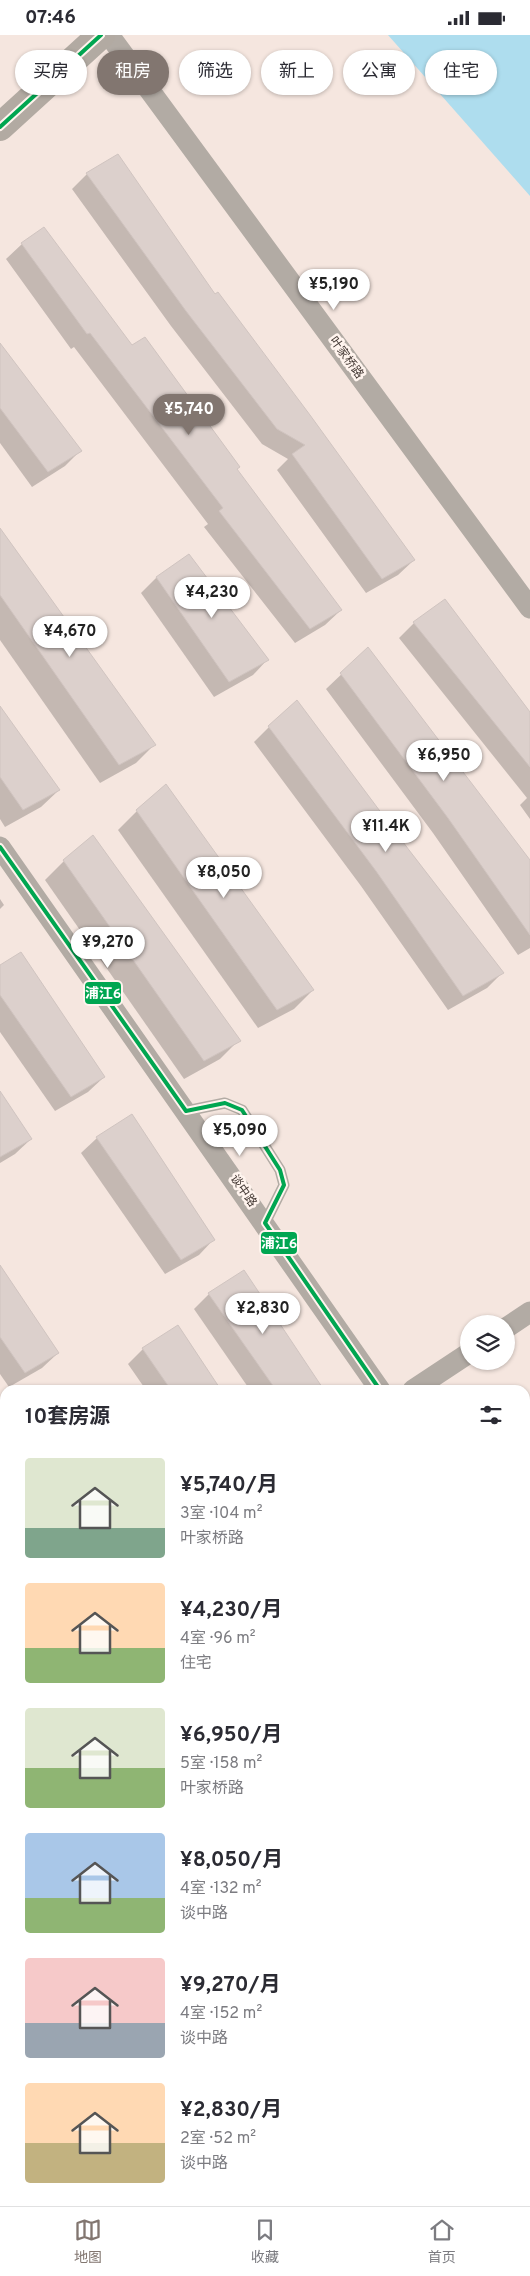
<!DOCTYPE html>
<html lang="zh">
<meta charset="utf-8">
<style>
:root{--surface:#fff;--page:#f7f7f7;--text:#2b2b33;--muted:#7c7c81;--line:#e1e1e2;--accent:#827670}
body{margin:0;font-family:Overpass,"Noto Sans SC",sans-serif;background:var(--page);color:var(--text);height:100vh;display:flex;flex-direction:column;font-size:19px;white-space:nowrap}
*{box-sizing:border-box;margin:0}
p{font-size:16px;color:var(--muted)}
.icon{flex:none;width:28px;height:28px;fill:none;stroke:currentColor;stroke-width:2;stroke-linecap:round;stroke-linejoin:round}
.map{position:relative;flex:1;overflow:hidden}
.side{position:absolute;left:0px;top:1350px;width:530px;height:821px;display:flex;flex-direction:column;background:var(--surface);border-radius:15px 15px 0 0;box-shadow:0 1px 4px #0004}
.side>*{flex:none}
.guide{position:absolute;left:15px;top:15px;width:500px;height:45px;display:flex;gap:10px}
.buttons{position:absolute;left:460px;top:1280px;display:grid;gap:10px}
.buttons a{display:grid;place-items:center;width:55px;height:55px;border-radius:50%;background:var(--surface);box-shadow:0 1px 4px #0004;font-size:25px}
.price{position:absolute;translate:-50% -42px;padding:0 11px;border-radius:18px;background:#fff;color:#222;font-size:16px;line-height:32px;filter:drop-shadow(0 1px 2px #0008)}
.price::after{content:'';position:absolute;left:50%;top:30px;width:15px;height:11px;margin-left:-8px;background:inherit;clip-path:polygon(0 0,100% 0,50% 100%)}
.price.on{background:var(--accent);color:#fff}
ul{padding:0;list-style:none}
li{display:flex;align-items:center;gap:15px;height:125px;padding:0 25px}
li span{display:grid;place-items:center;flex:none;width:140px;height:100px;border-radius:5px;color:#555}
li>.icon{margin-inline-start:auto}
span .icon{width:60px;height:60px;fill:#fffc;stroke-width:1}
li b{font-size:21px}
h2{display:flex;justify-content:space-between;align-items:center;height:60px;padding:0 25px;font-size:21px}
.chip{padding:0 18px;border-radius:22px;background:var(--surface);box-shadow:0 1px 4px #0004;font-size:18px;line-height:45px}
.chip.on{background:var(--accent);color:#fff}
.status{display:flex;justify-content:space-between;align-items:center;height:35px;padding:0 25px;background:var(--surface);direction:ltr}
.status svg{height:14px;fill:currentColor}
.tabs{display:flex;justify-content:space-around;align-items:center;height:70px;border-top:1px solid var(--line);background:var(--surface);font-size:14px;color:var(--muted)}
.tabs a{display:grid;justify-items:center;gap:2px}
.tabs .on{color:var(--accent)}
.map>svg:first-child{display:block}
</style>
<div class="status"><b>07:46</b><svg viewBox="0 0 49 12"><path d="M0 12V9h3v3zM5 12V6h3v6zM10 12V3h3v9zM15 12V0h3v12zM26 1h20v11H26zM47 4h2v5h-2z"/></svg></div>
<div class="map">
<svg width="530" height="2171" viewBox="0 0 530 2171">
<rect width="100%" height="100%" fill="#f5e6df"/>
<polygon fill="#aeddee" points="388,0 530,0 530,161"/>
<g fill="#0003">
<polygon points="87,139 414,525 398,540 366,558 277,435 288,424 262,409 171,291 72,154"/>
<polygon points="44,194 131,311 341,575 325,590 295,608 204,492 208,489 74,312 71,314 6,224 22,209"/>
<polygon points="0,310 80,416 65,431 32,452 0,408"/>
<polygon points="0,513 154,710 136,728 100,748 0,605"/>
<polygon points="189,521 268,624 253,640 214,662 141,558 156,543"/>
<polygon points="414,588 530,679 530,784 520,770 527,763 399,603"/>
<polygon points="368,614 530,827 530,913 518,920 433,798 326,654"/>
<polygon points="0,673 59,755 41,772 5,792 0,784"/>
<polygon points="269,692 502,938 487,953 448,975 361,851 254,707"/>
<polygon points="137,776 313,955 294,974 258,993 118,795"/>
<polygon points="64,826 239,1005 220,1024 184,1044 45,845"/>
<polygon points="0,864 4,870 0,874"/>
<polygon points="0,932 104,1042 88,1057 55,1076 0,997"/>
<polygon points="0,1058 31,1104 15,1119 0,1128"/>
<polygon points="131,1081 214,1204 199,1220 165,1239 81,1118 97,1103"/>
<polygon points="0,1232 58,1318 42,1333 9,1352 0,1339"/>
<polygon points="209,1259 323,1355 250,1355 194,1274"/>
<polygon points="143,1314 220,1355 146,1355 128,1329"/>
<polygon points="86,1351 88,1355 79,1355"/>
<polygon points="0,1480 5,1487 5,1588 3,1589 0,1585"/>
</g>
<g fill="none" stroke-linecap="round" stroke-linejoin="round">
<g stroke="#aeddee" stroke-width="25">
<polyline points="525,2063 530,2060"/>
<polyline points="349,2171 357,2166"/>
</g>
</g>
<g fill="#dcd0cc" stroke="#d0c4c0">
<polygon points="118,119 215,259 218,257 310,380 415,525 382,544 292,419 305,410 277,394 186,276 86,138"/>
<polygon points="44,192 132,310 145,302 240,432 237,434 342,575 310,594 219,476 223,473 90,298 87,299 21,208"/>
<polygon points="0,308 82,416 48,437 0,373"/>
<polygon points="0,493 156,710 119,730 0,560"/>
<polygon points="189,519 269,625 229,647 156,542"/>
<polygon points="445,564 530,677 530,732 413,587"/>
<polygon points="368,612 530,825 530,900 448,783 340,638"/>
<polygon points="297,665 409,815 504,938 463,961 376,836 268,691"/>
<polygon points="0,671 60,755 23,775 0,742"/>
<polygon points="166,749 314,955 277,975 136,775"/>
<polygon points="93,800 241,1006 204,1026 63,825"/>
<polygon points="21,917 105,1042 71,1062 0,960 0,930"/>
<polygon points="0,1056 32,1104 0,1122"/>
<polygon points="132,1079 215,1205 181,1225 96,1102"/>
<polygon points="0,1230 59,1318 25,1338 0,1302"/>
<polygon points="244,1235 324,1355 276,1355 208,1258"/>
<polygon points="178,1290 221,1355 171,1355 142,1313"/>
</g>
<g fill="none" stroke-linecap="round" stroke-linejoin="round">
<polyline stroke="#b2aba4" stroke-width="11" points="186,1076 225,1068 242,1075 280,1135 284,1150 265,1188"/>
<g stroke="#b2aba4" stroke-width="21">
<polyline points="109,0 530,573"/>
<polyline points="0,812 380,1355"/>
<polyline points="506,1293 530,1277"/>
<polyline points="413,1355 469,1318"/>
<polyline points="525,1565 530,1572"/>
<polyline points="0,1614 5,1611"/>
</g>
<polyline stroke="#b2aaa2" stroke-width="28" points="0,92 101,0"/>
<defs>
<g id="bus-1">
<polyline points="0,92 101,0"/>
<polyline points="0,812 186,1076 225,1068 242,1075 280,1135 284,1150 265,1188 380,1355"/>
</g>
</defs>
<use href="#bus-1" stroke="#fff4ee" stroke-width="8"/>
<use href="#bus-1" stroke="#00a651" stroke-width="4"/>
</g>
<g text-anchor="middle" dominant-baseline="central" stroke-width="5" stroke-linejoin="round" paint-order="stroke">
<g font-size="12" fill="#443934" stroke="#fff4ee">
<text transform="translate(346 323) rotate(54)">叶家桥路</text>
<text transform="translate(243 1156) rotate(55)">谈中路</text>
</g>
</g>
<g stroke="#fff4ee" stroke-width="2">
<rect x="84" y="946" width="38" height="24" rx="5" fill="#00a651"/>
<rect x="260" y="1196" width="38" height="24" rx="5" fill="#00a651"/>
</g>
<g font-size="14" text-anchor="middle" font-weight="bold" fill="#fff">
<text x="103" y="963">浦江6</text>
<text x="279" y="1213">浦江6</text>
</g>
</svg>
<div class="buttons">
<a><svg class="icon" aria-label="layers" viewBox="0 0 24 24"><path d="M12 4l9 5-9 5-9-5zM3 14l9 5 9-5"/></svg></a>
</div>
<b class="price" style="left:334px;top:276px">¥5,190</b>
<b class="price on" style="left:189px;top:401px">¥5,740</b>
<b class="price" style="left:212px;top:584px">¥4,230</b>
<b class="price" style="left:70px;top:623px">¥4,670</b>
<b class="price" style="left:444px;top:747px">¥6,950</b>
<b class="price" style="left:386px;top:818px">¥11.4K</b>
<b class="price" style="left:224px;top:864px">¥8,050</b>
<b class="price" style="left:108px;top:934px">¥9,270</b>
<b class="price" style="left:240px;top:1122px">¥5,090</b>
<b class="price" style="left:263px;top:1300px">¥2,830</b>
<div class="guide">
<a class="chip">买房</a>
<a class="chip on">租房</a>
<a class="chip">筛选</a>
<a class="chip">新上</a>
<a class="chip">公寓</a>
<a class="chip">住宅</a>
</div>
<section class="side">
<h2>10套房源<svg class="icon" aria-label="filters" viewBox="0 0 24 24"><path d="M4 7h16M4 17h16"/><circle cx="9" cy="7" r="2"/><circle cx="15" cy="17" r="2"/></svg></h2>
<ul>
<li><span style="background:linear-gradient(#dfe7d0 70%,#7fa58c 0)"><svg class="icon" aria-label="home" viewBox="0 0 24 24"><path d="M3 11l9-7 9 7M6 9v11h12V9"/></svg></span><div><b>¥5,740/月</b><p>3室 · 104 m²</p><p>叶家桥路</p></div></li>
<li><span style="background:linear-gradient(#ffd9b3 65%,#8fb573 0)"><svg class="icon" aria-label="home" viewBox="0 0 24 24"><path d="M3 11l9-7 9 7M6 9v11h12V9"/></svg></span><div><b>¥4,230/月</b><p>4室 · 96 m²</p><p>住宅</p></div></li>
<li><span style="background:linear-gradient(#dfe7d0 60%,#8fb573 0)"><svg class="icon" aria-label="home" viewBox="0 0 24 24"><path d="M3 11l9-7 9 7M6 9v11h12V9"/></svg></span><div><b>¥6,950/月</b><p>5室 · 158 m²</p><p>叶家桥路</p></div></li>
<li><span style="background:linear-gradient(#a9c7e8 65%,#8fb573 0)"><svg class="icon" aria-label="home" viewBox="0 0 24 24"><path d="M3 11l9-7 9 7M6 9v11h12V9"/></svg></span><div><b>¥8,050/月</b><p>4室 · 132 m²</p><p>谈中路</p></div></li>
<li><span style="background:linear-gradient(#f6c9c9 65%,#9aa5b1 0)"><svg class="icon" aria-label="home" viewBox="0 0 24 24"><path d="M3 11l9-7 9 7M6 9v11h12V9"/></svg></span><div><b>¥9,270/月</b><p>4室 · 152 m²</p><p>谈中路</p></div></li>
<li><span style="background:linear-gradient(#ffd9b3 60%,#c2b280 0)"><svg class="icon" aria-label="home" viewBox="0 0 24 24"><path d="M3 11l9-7 9 7M6 9v11h12V9"/></svg></span><div><b>¥2,830/月</b><p>2室 · 52 m²</p><p>谈中路</p></div></li>
</ul>
</section>
</div>
<nav class="tabs">
<a class="on"><svg class="icon" aria-label="map" viewBox="0 0 24 24"><path d="M3 6l6-2 6 2 6-2v14l-6 2-6-2-6 2zM9 4v14M15 6v14"/></svg>地图</a>
<a><svg class="icon" aria-label="saved" viewBox="0 0 24 24"><path d="M7 4h10v16l-5-4-5 4z"/></svg>收藏</a>
<a><svg class="icon" aria-label="home" viewBox="0 0 24 24"><path d="M3 11l9-7 9 7M6 9v11h12V9"/></svg>首页</a>
</nav>
